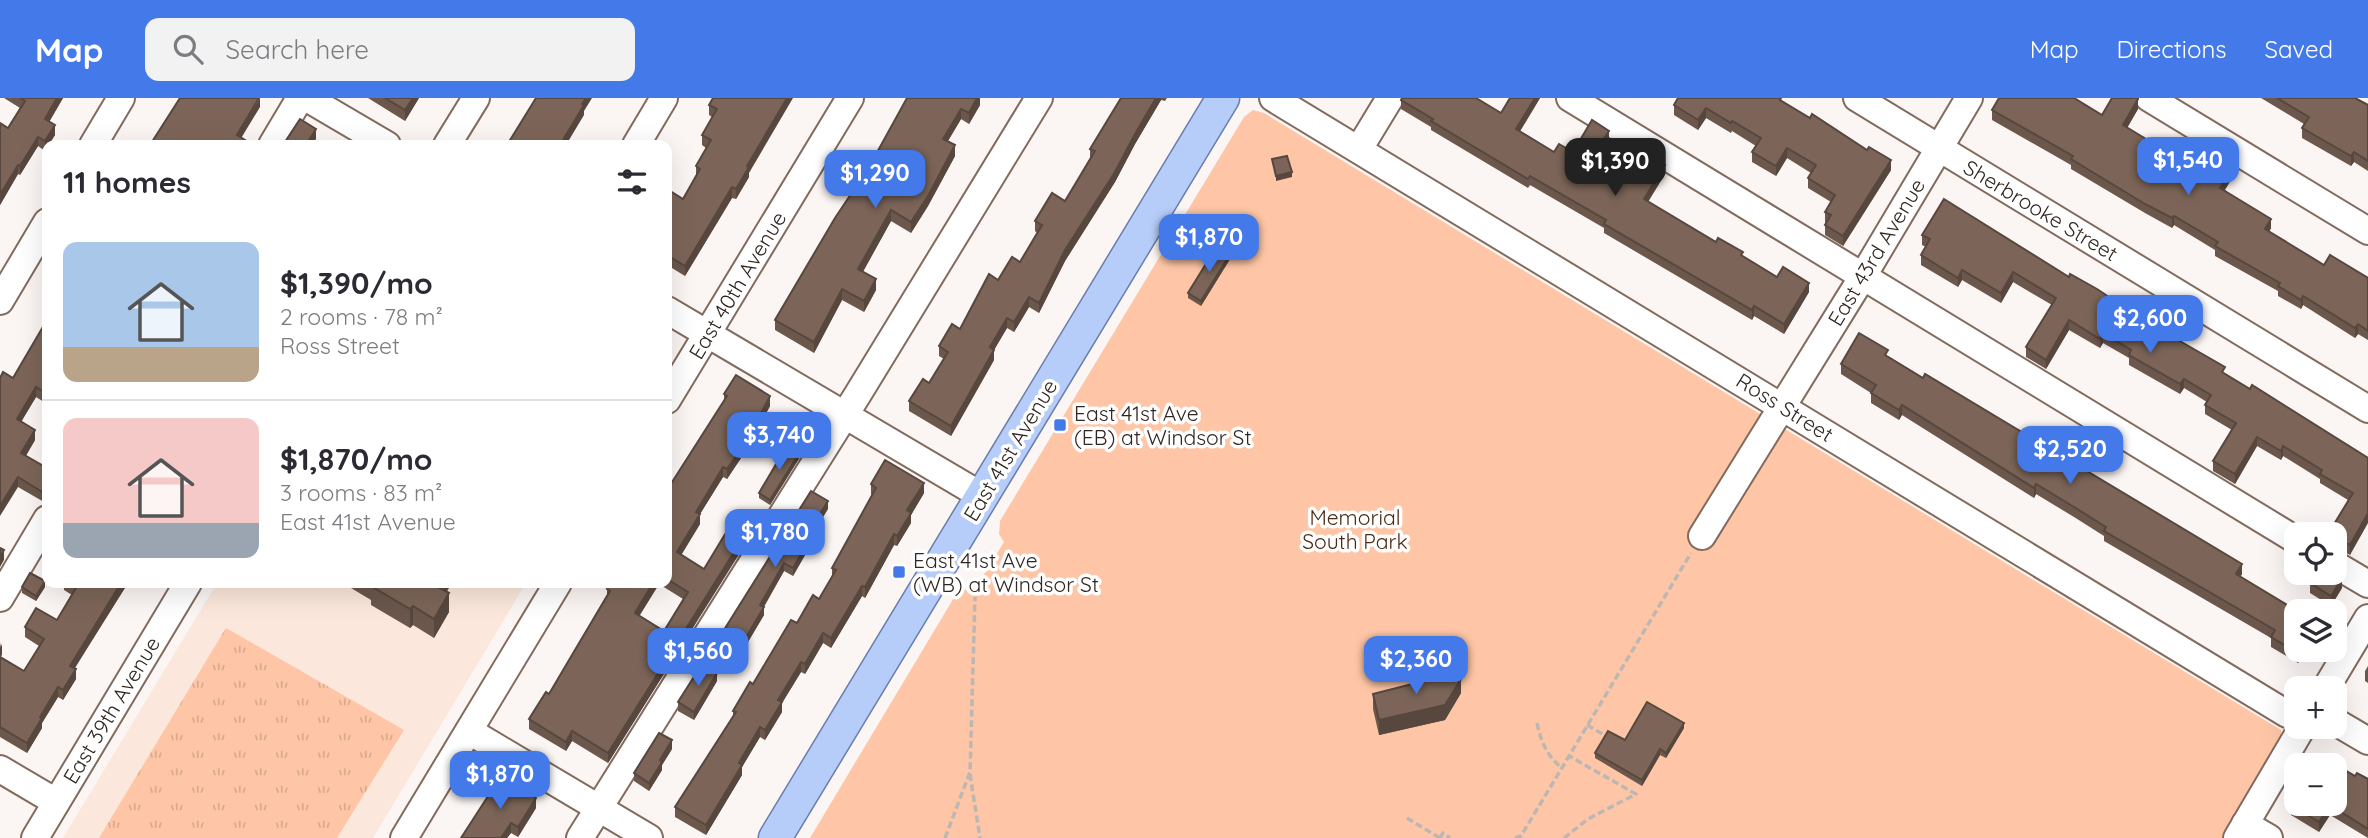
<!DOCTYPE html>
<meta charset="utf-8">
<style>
:root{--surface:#fff;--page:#f2f2f3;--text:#2b2b33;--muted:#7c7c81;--line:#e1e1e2;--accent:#4479ea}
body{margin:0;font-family:Quicksand,sans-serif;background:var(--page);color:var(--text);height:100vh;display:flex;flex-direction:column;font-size:26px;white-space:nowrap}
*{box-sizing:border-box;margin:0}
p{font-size:23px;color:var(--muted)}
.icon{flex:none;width:38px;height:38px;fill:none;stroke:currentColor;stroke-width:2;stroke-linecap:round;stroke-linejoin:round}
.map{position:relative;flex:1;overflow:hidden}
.sheet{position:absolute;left:42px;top:42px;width:630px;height:448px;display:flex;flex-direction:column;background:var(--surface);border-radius:14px;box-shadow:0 7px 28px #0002}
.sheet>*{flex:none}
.fabs{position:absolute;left:2284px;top:424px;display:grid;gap:14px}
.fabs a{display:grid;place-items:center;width:63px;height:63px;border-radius:14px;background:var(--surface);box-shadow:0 7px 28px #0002;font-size:35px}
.price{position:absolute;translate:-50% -60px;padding:0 16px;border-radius:14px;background:var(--accent);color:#fff;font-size:23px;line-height:46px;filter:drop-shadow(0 2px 4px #0008)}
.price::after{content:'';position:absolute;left:50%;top:42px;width:21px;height:16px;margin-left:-10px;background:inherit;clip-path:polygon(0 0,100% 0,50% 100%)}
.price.on{background:#222;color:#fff}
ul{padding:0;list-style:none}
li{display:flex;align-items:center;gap:21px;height:175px;padding:0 21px}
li+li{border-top:2px solid var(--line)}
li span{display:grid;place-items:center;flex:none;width:196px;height:140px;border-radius:14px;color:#555}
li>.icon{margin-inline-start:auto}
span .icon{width:84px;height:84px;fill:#fffc;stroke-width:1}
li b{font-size:30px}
h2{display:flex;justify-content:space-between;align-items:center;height:84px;padding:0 21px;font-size:30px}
header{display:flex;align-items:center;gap:42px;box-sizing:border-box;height:98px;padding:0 35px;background:var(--accent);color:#fff}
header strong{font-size:33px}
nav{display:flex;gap:38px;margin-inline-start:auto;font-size:24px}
.search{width:490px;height:63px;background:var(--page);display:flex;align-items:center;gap:18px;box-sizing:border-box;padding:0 24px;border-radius:14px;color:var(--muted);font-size:26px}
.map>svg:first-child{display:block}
</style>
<header>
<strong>Map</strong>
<div class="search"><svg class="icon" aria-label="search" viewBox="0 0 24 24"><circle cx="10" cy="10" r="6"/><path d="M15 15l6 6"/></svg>Search here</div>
<nav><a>Map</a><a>Directions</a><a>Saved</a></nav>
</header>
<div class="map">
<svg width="2368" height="740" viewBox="0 0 2368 740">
<defs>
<pattern id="grass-tufts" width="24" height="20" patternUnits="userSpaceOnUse" patternTransform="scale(1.75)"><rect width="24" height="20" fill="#fec6a6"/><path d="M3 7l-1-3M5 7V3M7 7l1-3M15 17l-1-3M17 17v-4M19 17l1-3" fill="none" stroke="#daaa8f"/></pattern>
</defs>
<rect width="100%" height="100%" fill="#fbf6f3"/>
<polygon fill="#fbe7db" points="217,485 526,485 373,740 63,740"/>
<polygon fill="url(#grass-tufts)" points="226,530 404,632 337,740 99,740"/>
<polygon fill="#fec6a6" points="1253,12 1264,15 2281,632 2282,639 2278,649 2223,740 810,740 955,498 962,492 975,491 1004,444 999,436 1000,423 1244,19"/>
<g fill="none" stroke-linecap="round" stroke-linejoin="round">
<defs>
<g id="minor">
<polyline points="307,0 387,47"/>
<polyline points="1273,0 2287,616 2296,616"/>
<polyline points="1570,0 2296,442"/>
<polyline points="1857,0 2368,311"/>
<polyline points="2149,0 2368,133"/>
<polyline points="93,47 121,0"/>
<polyline points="272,47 300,0"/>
<polyline points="447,47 476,0"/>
<polyline points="636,47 664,0"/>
<polyline points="1359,51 1390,0"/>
<polyline points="0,203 47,124"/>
<polyline points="667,212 982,398"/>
<polyline points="667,302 850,0"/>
<polyline points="1702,438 1863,178 1969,0"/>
<polyline points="2334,466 2368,486"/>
<polyline points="0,500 47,421"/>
<polyline points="2326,590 2368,520"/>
<polyline points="2334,623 2368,643"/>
<polyline points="469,633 649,740"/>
<polyline points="0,671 56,704"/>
<polyline points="2245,726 2269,740"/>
<polyline points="35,740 188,485"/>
<polyline points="404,740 558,485"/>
<polyline points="580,740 858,296 1039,0"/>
<polyline points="2237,740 2303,628"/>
</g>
<polyline id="major" points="775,740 1223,0"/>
</defs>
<use href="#minor" stroke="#826b5e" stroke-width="30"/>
<use href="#major" stroke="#697dab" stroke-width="35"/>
<g stroke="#bdb7b3" stroke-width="3.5" stroke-dasharray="7 3.5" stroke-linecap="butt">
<path d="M1537,625C1541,644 1547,658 1562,670"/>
<polyline points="1587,627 1606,638"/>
<polyline points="970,676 980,740"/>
<polyline points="1407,720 1440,740"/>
<polyline points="945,740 970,674 975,499"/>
<polyline points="1440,740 1443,735 1450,740"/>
<polyline points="1515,740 1521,738 1691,455"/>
<polyline points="1564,740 1588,721 1636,696 1569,658"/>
</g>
<use href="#minor" stroke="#fff" stroke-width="26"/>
<use href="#major" stroke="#b7cdf9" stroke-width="32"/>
</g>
<g fill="#6b574c" fill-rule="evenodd">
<polygon points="4,0 63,0 49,24 55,37 47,47 45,53 38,48 20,77 18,76 0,107 0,25 8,30 20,10"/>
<polygon points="368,0 419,0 405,23"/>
<polygon points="713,0 749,75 749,79 736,101 732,100 685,178 667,167 667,99 683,101 696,79 696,68 706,50 702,47 702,37 712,19 709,17 709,7"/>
<polygon points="907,0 980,0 980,7 969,26 961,21 948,43 955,58 928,108 911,135 891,123 863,174 876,192 864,214 842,202 814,255 775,232 775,222 869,69"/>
<polygon points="1121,0 1167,0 1165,3 1161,2 1135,46 1115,84 1065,163 1039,215 1029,209 1014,234 1007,230 994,252 994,262 951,338 909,313 909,303 929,285 944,261 939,258 939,248 960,231 998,182 1020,164 1037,135 1035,133 1035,123 1065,103 1090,60 1090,51"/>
<polygon points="1510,0 1540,0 1520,33 1554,54 1573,54 1609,42 1605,49 1637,68 1665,76 1648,104 1716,144 1743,158 1777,179 1809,194 1784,236 1754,218 1752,222 1604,135 1604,130 1530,87 1528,90 1431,32 1431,29 1401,11 1401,2 1501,15"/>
<polygon points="2261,0 2355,0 2368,7 2368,73 2354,64 2351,68 2302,40 2302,30 2304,26"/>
<polygon points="2075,1 2102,17 2138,11 2127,30 2174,63 2200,78 2237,72 2225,92 2271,130 2269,134 2324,167 2368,180 2368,242 2358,236 2355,240 2303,207 2301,211 2278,198 2278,193 2215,158 2215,152 2174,127 2172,130 2145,115 2071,71 2071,67 1992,22 1992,12"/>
<polygon points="1781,3 1891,72 1843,148 1825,137 1825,127 1827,125 1825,124 1825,114 1831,104 1808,90 1808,80 1811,75 1787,60 1776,78 1752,64 1752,54 1756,48 1732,33 1731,35 1706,20 1698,32 1674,17 1674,7"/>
<polygon points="1944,101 2225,276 2368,360 2350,457 2341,452 2334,451 2334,436 2348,402 2320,385 2320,381 2283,358 2281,362 2257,348 2235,386 2213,373 2213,363 2232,332 2205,316 2205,307 2207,304 2184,290 2180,296 2129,267 2129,260 2103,245 2100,250 2069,232 2046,271 2026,259 2026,249 2052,207 2013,184 2001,205 1962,182 1958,189 1921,167 1921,157 1926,149 1922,147 1922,137"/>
<polygon points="1230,161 1201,208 1188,200 1188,195"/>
<polygon points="47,222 47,306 36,299 21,323 35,342 26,358 47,370 47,398 44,404 18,389 13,280"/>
<polygon points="1888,258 2242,476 2240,479 2306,551 2298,565 2271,549 2271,540 2104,443 2104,438 2074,419 2036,396 2034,400 1902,317 1899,322 1871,305 1871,295 1841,276 1841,266"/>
<path d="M724,296L770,308L745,354L727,381L723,379L700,416V426L681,457L704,471L751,437L608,665L572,643L566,653L529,631V621L549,596L607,497V491L611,485H667V392L724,303ZM659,486L683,501L664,533L639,518Z"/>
<polygon points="800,359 770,407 759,400 759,395"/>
<polygon points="871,386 924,395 911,417 911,425 897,448 894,447 865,500 862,498 831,550 823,545 805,576 801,574 782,605 782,614 765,642 760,639 742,669 742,677 706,737 675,719 675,709 733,618 733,613 797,525 819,501 832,479 832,470 872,397 871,396"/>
<polygon points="828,411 817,429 817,436 793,478 784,473 764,509 764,517 739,559 719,547 719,540"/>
<polygon points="64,485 128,485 74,570 76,581 63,602 58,599 42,625 42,630 27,655 0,639 0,544 2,556 1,559 24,573 39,548 25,539 25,529 57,522 72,497 64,492"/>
<polygon points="351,485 452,485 446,494 449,514 434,540 413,527 410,530 371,507 371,502 351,490"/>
<polygon points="2310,485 2342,490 2331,508 2310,495"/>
<polygon points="22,489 45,489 36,503 22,495"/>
<polygon points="2368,568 2368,585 2365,583 2365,573"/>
<polygon points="717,583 694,622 678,613 678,604"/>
<polygon points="1461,595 1445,622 1379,637 1373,611 1373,596"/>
<polygon points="1684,630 1666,660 1660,657 1642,688 1595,660 1595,655 1625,642"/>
<polygon points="672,651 662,667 662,672 649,693 634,683 634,675"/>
<polygon points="2355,678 2368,681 2368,740 2330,717 2319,734 2291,717 2291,707"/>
<polygon points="536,710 518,739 511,735 507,740 461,740"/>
</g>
<g fill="#57473e">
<polygon points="57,0 63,0 45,31 45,21"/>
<polygon points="260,0 260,9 237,47 237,37"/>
<polygon points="413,0 419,0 405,23 405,12"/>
<polygon points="586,0 592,0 584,13 584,17 566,47 560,47"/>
<polygon points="787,0 793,0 749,75 749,79 736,101 736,91 747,68"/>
<polygon points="977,0 980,0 980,7 969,26 969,15"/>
<polygon points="1156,0 1161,0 1161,2 1135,46 1115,84 1065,163 1039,215 1039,205 1065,152"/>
<polygon points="1535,0 1540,0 1516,40 1516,31"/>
<polygon points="2138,1 2138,11 2123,37 2123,27"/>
<polygon points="1706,10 1706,20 1698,32 1698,22"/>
<polygon points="961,11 961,21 943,51 943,41"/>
<polygon points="55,27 55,37 49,47 47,47 45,53 45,43"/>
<polygon points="316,31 316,41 312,47 306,47"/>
<polygon points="1609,33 1609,42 1600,56 1600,46"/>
<polygon points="38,39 38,48 20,77 20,68"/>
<polygon points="955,47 955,58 928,108 911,135 911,124"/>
<polygon points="1787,50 1787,60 1776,78 1776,68"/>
<polygon points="2354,54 2354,64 2351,68 2351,58"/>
<polygon points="1891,62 1891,72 1843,148 1843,138"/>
<polygon points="2237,62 2237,72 2220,99 2220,90"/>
<polygon points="18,67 18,76 0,107 0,97"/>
<polygon points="1665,67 1665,76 1644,110 1644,101"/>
<polygon points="1292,74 1292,79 1276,83 1276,78"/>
<polygon points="732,89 732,100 685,178 685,168"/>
<polygon points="891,112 891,123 858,182 858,171"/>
<polygon points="2174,118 2174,127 2172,130 2172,120"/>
<polygon points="2271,121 2271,130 2265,141 2265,131"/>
<polygon points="1230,156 1230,161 1201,208 1201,203"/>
<polygon points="1962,172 1962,182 1958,189 1958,180"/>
<polygon points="2013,174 2013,184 2001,205 2001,195"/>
<polygon points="876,181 876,192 864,214 864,203"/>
<polygon points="1809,185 1809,194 1784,236 1784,226"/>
<polygon points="842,191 842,202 814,255 814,244"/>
<polygon points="2303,198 2303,207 2301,211 2301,202"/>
<polygon points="1029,199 1029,209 1014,234 1014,224"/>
<polygon points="1754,208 1754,218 1752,222 1752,212"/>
<polygon points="1007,220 1007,230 994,252 994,262 951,338 951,328 990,249"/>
<polygon points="2069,222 2069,232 2046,271 2046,262"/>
<polygon points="2358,226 2358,236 2355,240 2355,230"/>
<polygon points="2103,235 2103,245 2100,250 2100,241"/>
<polygon points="2184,281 2184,290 2180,296 2180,286"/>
<polygon points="36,289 36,299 17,331 17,321"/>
<polygon points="770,298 770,308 745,354 727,381 727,371"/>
<polygon points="1902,307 1902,317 1899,322 1899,312"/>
<polygon points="35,332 35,342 21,365 21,355"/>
<polygon points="2257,339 2257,348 2235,386 2235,376"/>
<polygon points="2283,348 2283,358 2281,362 2281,353"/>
<polygon points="800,354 800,359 770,407 770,402"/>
<polygon points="723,369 723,379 700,416 700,426 677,464 677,454 696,414"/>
<polygon points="18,379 18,389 0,418 0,408"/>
<polygon points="924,385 924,395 911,417 911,425 897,448 897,438 907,412"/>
<polygon points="2036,386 2036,396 2034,400 2034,390"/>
<polygon points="47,389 47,398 44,404 44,395"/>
<polygon points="828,403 828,411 813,434 813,427"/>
<polygon points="2368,415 2368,425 2350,457 2350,447"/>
<polygon points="751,427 751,437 608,665 608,655"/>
<polygon points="817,429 817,436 793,478 793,470"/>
<polygon points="894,436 894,447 865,500 865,489"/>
<polygon points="4,452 4,462 0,469 0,459"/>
<polygon points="784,465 784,473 760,515 760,507"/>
<polygon points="2242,466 2242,476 2236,486 2236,476"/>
<polygon points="2342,480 2342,490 2331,508 2331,498"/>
<polygon points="45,483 45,489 36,503 36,498"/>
<polygon points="121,485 128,485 70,578 70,568"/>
<polygon points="440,485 452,485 438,508 438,489"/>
<polygon points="653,485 659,485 659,486 635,525 635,515"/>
<polygon points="862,488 862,498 831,550 831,540"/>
<polygon points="449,495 449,514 434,540 434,521"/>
<polygon points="413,508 413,527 410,530 410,511"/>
<polygon points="764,509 764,517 739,559 739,551"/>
<polygon points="823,535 823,545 805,576 805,566"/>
<polygon points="2,546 2,556 0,560 0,550"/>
<polygon points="2300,551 2306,551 2298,565 2298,555"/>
<polygon points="801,564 801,574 782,605 782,614 765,642 765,632 778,602"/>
<polygon points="76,571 76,581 63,602 63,592"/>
<polygon points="717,575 717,583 694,622 694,614"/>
<polygon points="1461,581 1461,595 1445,622 1379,637 1379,622"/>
<polygon points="58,589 58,599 42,625 42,630 27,655 27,645 40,619"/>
<polygon points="1684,625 1684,630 1666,660 1666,655"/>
<polygon points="760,629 760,639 742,669 742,677 706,737 706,727 739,665"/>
<polygon points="572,633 572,643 566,653 566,644"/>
<polygon points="672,642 672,651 662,667 662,672 649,693 649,685 660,662"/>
<polygon points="1660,651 1660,657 1642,688 1642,682"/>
<polygon points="536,700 536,710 518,739 518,729"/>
<polygon points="2330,707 2330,717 2319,734 2319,724"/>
<polygon points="511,725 511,735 507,740 501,740"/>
</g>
<g fill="#7c6558" stroke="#57473e" stroke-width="2">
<polygon points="20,0 57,0 45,21 55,27 45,43 38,39 20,68 18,67 0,97 0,25 8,30 25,3"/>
<polygon points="180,0 259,0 237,37 253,47 150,47"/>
<polygon points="385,0 413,0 405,12"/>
<polygon points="536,0 586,0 582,6 584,7 560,47 507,47"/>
<polygon points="713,0 787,0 747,68 749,69 736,91 732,89 685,168 667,157 667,99 670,93 683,101 700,71 696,68 711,42 702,37 717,11 709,7"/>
<polygon points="907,0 977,0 969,15 961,11 943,41 955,47 928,98 911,124 891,112 858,171 876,181 864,203 842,191 814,244 775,222 835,120 869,69"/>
<polygon points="1121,0 1156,0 1135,36 1115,74 1065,152 1039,205 1029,199 1014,224 1007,220 990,249 994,252 951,328 909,303 923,281 929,285 948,254 939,248 952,226 960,231 989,176 998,182 1012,159 1020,164 1042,127 1035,123 1052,95 1065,103 1095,53 1090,51"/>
<polygon points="1402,0 1476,0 1501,15 1510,0 1535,0 1516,31 1554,54 1559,46 1573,54 1592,22 1609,33 1600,46 1637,68 1645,55 1665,67 1644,101 1716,144 1718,140 1743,154 1741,157 1777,179 1783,169 1809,185 1784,226 1754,208 1752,212 1604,126 1606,122 1530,78 1528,81 1431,23 1433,21 1401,2"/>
<polygon points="1678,0 1781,0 1780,2 1810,20 1812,16 1867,52 1869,49 1891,62 1843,138 1825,127 1831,117 1825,114 1835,97 1808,80 1816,67 1787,50 1776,68 1752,54 1761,40 1732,23 1731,25 1706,10 1698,22 1674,7"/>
<polygon points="1999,0 2074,0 2102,17 2112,0 2138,0 2138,1 2123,27 2174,58 2172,61 2200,78 2216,50 2237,62 2220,90 2271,121 2265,131 2324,167 2330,157 2368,180 2368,233 2358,226 2355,230 2303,198 2301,202 2278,188 2280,185 2215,148 2218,144 2174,118 2172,120 2145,106 2071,61 2073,58 1992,12"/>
<polygon points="2277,0 2355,0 2368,7 2368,63 2354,54 2351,58 2302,30 2309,19"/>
<polygon points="300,21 316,31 306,47 283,47"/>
<polygon points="1287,58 1292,74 1276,78 1272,61"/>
<polygon points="1944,101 2069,179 2070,176 2097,191 2145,223 2225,269 2222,274 2250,291 2252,287 2368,360 2368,415 2350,447 2341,442 2334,442 2334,436 2328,436 2353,395 2320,376 2322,372 2283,348 2281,353 2257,339 2235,376 2213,363 2236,325 2205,307 2211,297 2184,281 2180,286 2129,257 2131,252 2103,235 2100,241 2069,222 2046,262 2026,249 2056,200 2013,174 2001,195 1962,172 1958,180 1921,157 1930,141 1922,137"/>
<polygon points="1217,148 1230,156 1201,203 1188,195"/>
<polygon points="47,222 47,296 36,289 17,321 35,332 21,355 47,370 47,389 44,395 18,379 0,408 0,280 3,274 13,280"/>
<polygon points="1859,235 1888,252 1885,257 1923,280 1925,276 2242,466 2236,476 2297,513 2296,513 2296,551 2300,551 2298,555 2271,539 2275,532 2104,433 2106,429 2074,409 2036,386 2034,390 1902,307 1899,312 1871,295 1876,287 1841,266"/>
<polygon points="736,277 770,298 745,345 727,371 723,369 696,414 700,416 677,454 704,471 736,418 751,427 608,655 572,633 566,644 529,621 546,594 549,596 572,557 610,493 607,491 611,485 653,485 635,515 664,533 688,494 667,481 667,392 727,298 724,296"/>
<polygon points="788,346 800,354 770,402 759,395"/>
<polygon points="885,362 924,385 907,412 911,415 897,438 894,436 865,489 862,488 831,540 823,535 805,566 801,564 778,602 782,604 765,632 760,629 739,665 742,667 706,727 675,709 736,614 733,613 750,584 753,586 791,522 797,525 813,497 819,501 836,472 832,470 876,390 871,386"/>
<polygon points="811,393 828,403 813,427 817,429 793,470 784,465 760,507 764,509 739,551 719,540"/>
<polygon points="0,450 4,452 0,459"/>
<polygon points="2317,474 2332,474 2342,480 2331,498 2310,485"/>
<polygon points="30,475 45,483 36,498 22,489"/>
<polygon points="68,485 121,485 70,568 76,571 63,592 58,589 40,619 42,620 27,645 0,629 0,559 24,573 44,541 25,529 36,510 57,522 76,490"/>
<polygon points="373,485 440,485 438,489 449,495 434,521 413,508 410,511 371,488"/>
<polygon points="702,566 717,575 694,614 678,604"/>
<polygon points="1442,570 1461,581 1445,607 1379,622 1373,596 1436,580"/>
<polygon points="1647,604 1684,625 1666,655 1660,651 1642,682 1595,655 1608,633 1625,642"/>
<polygon points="659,635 672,642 660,662 662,664 649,685 634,675"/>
<polygon points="2321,658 2355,678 2357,675 2368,681 2368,731 2330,707 2319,724 2291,707 2296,699 2296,705 2334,705 2334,667 2316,667"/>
<polygon points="501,678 536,700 518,729 511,725 501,740 461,740"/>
</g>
<g fill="#4479ea" stroke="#fff" stroke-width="2.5">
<rect x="1053" y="320" width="14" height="14" rx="3.5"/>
<rect x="892" y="467" width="14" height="14" rx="3.5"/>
</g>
<g text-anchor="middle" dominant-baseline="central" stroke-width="7" stroke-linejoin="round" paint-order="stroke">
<g font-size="21" fill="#312722" stroke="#fff">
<text transform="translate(2041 112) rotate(31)">Sherbrooke Street</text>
<text transform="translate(1876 154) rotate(-59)">East 43rd Avenue</text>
<text transform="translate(737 187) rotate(-59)">East 40th Avenue</text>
<text transform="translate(1785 309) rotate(32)">Ross Street</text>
<text transform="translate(1010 352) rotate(-59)">East 41st Avenue</text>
<text transform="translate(111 612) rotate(-59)">East 39th Avenue</text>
</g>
<g font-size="21" fill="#312722" stroke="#fff" text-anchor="start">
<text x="1074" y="315">East 41st Ave<tspan x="1074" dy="24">(EB) at Windsor St</tspan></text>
<text x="913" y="462">East 41st Ave<tspan x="913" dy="24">(WB) at Windsor St</tspan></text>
</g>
<g font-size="21" fill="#4c2b16" stroke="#fff">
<text x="1355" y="419">Memorial<tspan x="1355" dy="24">South Park</tspan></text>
</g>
</g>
</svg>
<div class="fabs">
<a><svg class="icon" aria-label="locate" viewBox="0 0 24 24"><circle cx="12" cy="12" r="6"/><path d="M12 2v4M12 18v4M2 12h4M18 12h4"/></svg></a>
<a><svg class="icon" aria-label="layers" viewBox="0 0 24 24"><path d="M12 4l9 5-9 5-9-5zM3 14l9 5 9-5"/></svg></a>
<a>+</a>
<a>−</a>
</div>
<b class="price" style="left:2188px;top:99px">$1,540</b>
<b class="price on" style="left:1615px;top:100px">$1,390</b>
<b class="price" style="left:875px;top:112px">$1,290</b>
<b class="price" style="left:1209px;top:176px">$1,870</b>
<b class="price" style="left:2150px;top:257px">$2,600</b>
<b class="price" style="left:779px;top:374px">$3,740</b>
<b class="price" style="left:2070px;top:388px">$2,520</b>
<b class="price" style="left:775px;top:471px">$1,780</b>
<b class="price" style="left:698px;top:590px">$1,560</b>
<b class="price" style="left:1416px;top:598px">$2,360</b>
<b class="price" style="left:500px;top:713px">$1,870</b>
<section class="sheet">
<h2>11 homes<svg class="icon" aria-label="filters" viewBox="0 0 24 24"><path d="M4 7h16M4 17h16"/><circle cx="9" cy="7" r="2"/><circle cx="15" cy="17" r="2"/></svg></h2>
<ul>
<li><span style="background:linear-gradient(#a9c7e8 75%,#b9a48a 0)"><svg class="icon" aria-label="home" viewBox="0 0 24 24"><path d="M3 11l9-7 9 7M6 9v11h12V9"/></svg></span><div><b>$1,390/mo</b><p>2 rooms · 78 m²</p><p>Ross Street</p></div></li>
<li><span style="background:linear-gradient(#f6c9c9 75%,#9aa5b1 0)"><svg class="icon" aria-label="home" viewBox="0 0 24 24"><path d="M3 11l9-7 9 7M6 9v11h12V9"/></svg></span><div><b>$1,870/mo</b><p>3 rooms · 83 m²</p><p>East 41st Avenue</p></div></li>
</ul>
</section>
</div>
